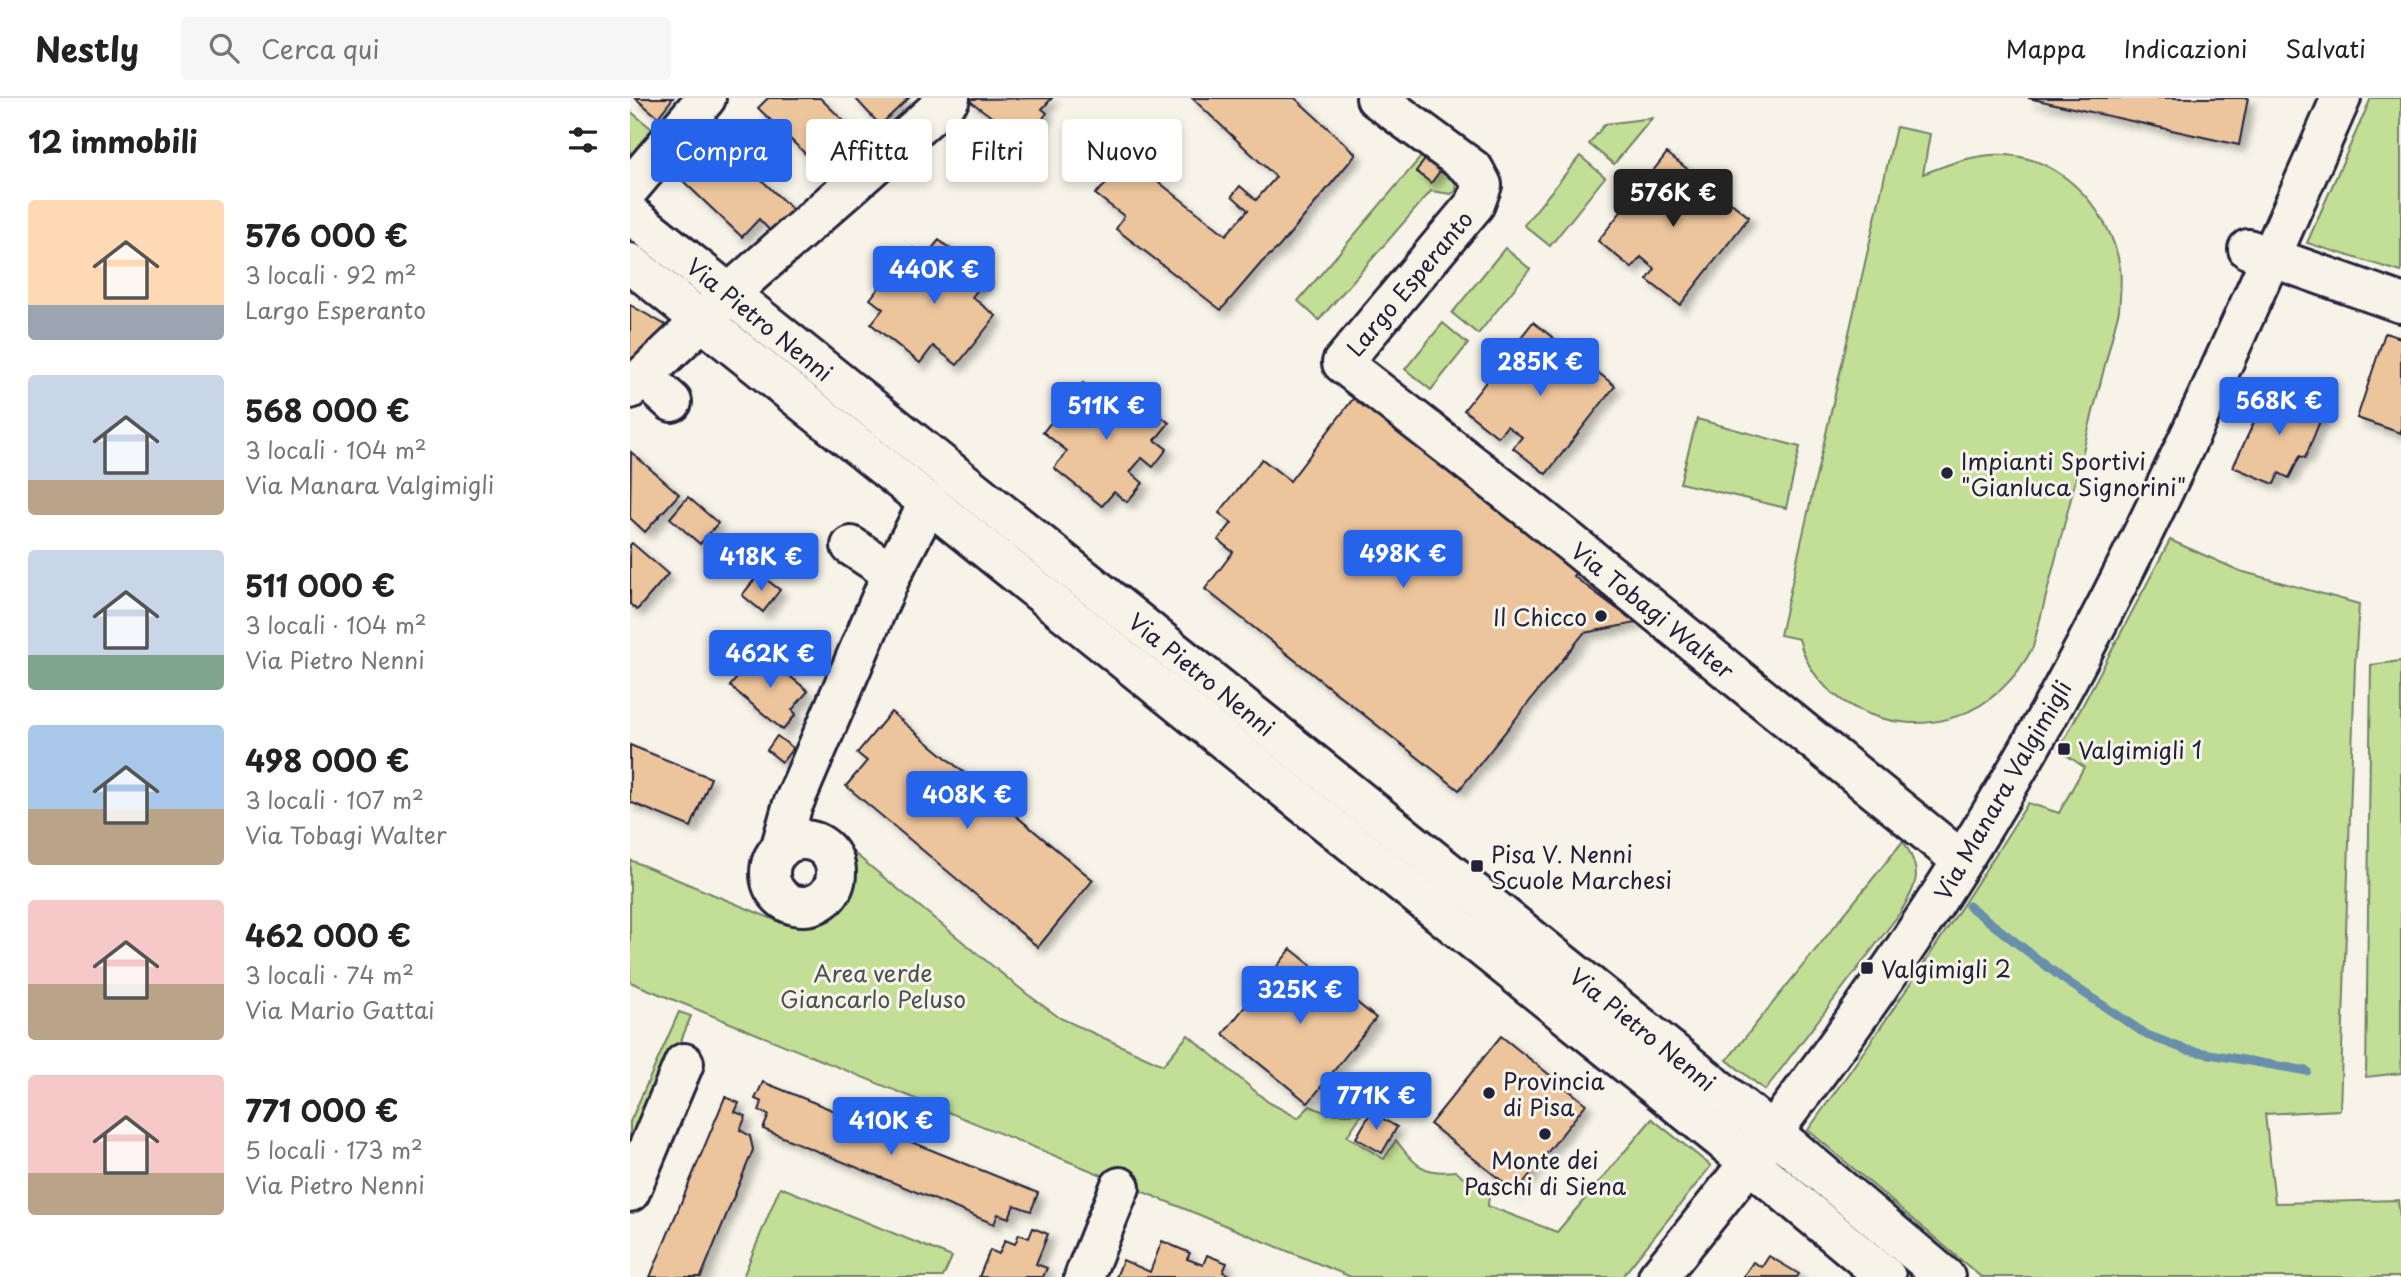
<!DOCTYPE html>
<html lang="it">
<meta charset="utf-8">
<style>
:root{--surface:#fff;--page:#f6f6f6;--text:#222;--muted:#767676;--line:#e0e0e0;--accent:#2563eb}
body{margin:0;font-family:"Playpen Sans",sans-serif;background:var(--page);color:var(--text);height:100vh;display:flex;flex-direction:column;font-size:26px;white-space:nowrap}
*{box-sizing:border-box;margin:0}
p{font-size:23px;color:var(--muted)}
.icon{flex:none;width:38px;height:38px;fill:none;stroke:currentColor;stroke-width:2;stroke-linecap:round;stroke-linejoin:round}
.map{position:relative;flex:1;overflow:hidden}
.sheet{display:flex;flex-direction:column;background:var(--surface);width:630px}
.sheet>*{flex:none}
.banner{position:absolute;left:21px;top:21px;width:665px;height:63px;display:flex;gap:14px}
.price{position:absolute;translate:-50% -60px;padding:0 16px;border-radius:7px;background:var(--accent);color:#fff;font-size:23px;line-height:46px;filter:drop-shadow(0 2px 4px #0008)}
.price::after{content:'';position:absolute;left:50%;top:42px;width:21px;height:16px;margin-left:-10px;background:inherit;clip-path:polygon(0 0,100% 0,50% 100%)}
.price.active{background:#222;color:#fff}
ul{padding:0;list-style:none}
li{display:flex;align-items:center;gap:21px;height:175px;padding:0 28px}
li span{display:grid;place-items:center;flex:none;width:196px;height:140px;border-radius:7px;color:#555}
li>.icon{margin-inline-start:auto}
span .icon{width:84px;height:84px;fill:#fffc;stroke-width:1}
li b{font-size:30px}
h2{display:flex;justify-content:space-between;align-items:center;height:84px;padding:0 28px;font-size:30px}
.chip{padding:0 24px;border-radius:7px;background:var(--surface);box-shadow:0 4px 10px #0003;font-size:24px;line-height:63px}
.chip.active{background:var(--accent);color:#fff}
header{display:flex;align-items:center;gap:42px;box-sizing:border-box;height:98px;padding:0 35px;background:var(--surface);border-bottom:2px solid var(--line)}
header strong{font-size:33px}
nav{display:flex;gap:38px;margin-inline-start:auto;font-size:24px}
.search{width:490px;height:63px;background:var(--page);display:flex;align-items:center;gap:18px;box-sizing:border-box;padding:0 24px;border-radius:7px;color:var(--muted);font-size:26px}
main{display:flex;flex:1;min-height:0}
.map>svg:first-child{display:block}
</style>
<header>
<strong>Nestly</strong>
<div class="search"><svg class="icon" aria-label="search" viewBox="0 0 24 24"><circle cx="10" cy="10" r="6"/><path d="M15 15l6 6"/></svg>Cerca qui</div>
<nav><a>Mappa</a><a>Indicazioni</a><a>Salvati</a></nav>
</header>
<main>
<section class="sheet">
<h2>12 immobili<svg class="icon" aria-label="filters" viewBox="0 0 24 24"><path d="M4 7h16M4 17h16"/><circle cx="9" cy="7" r="2"/><circle cx="15" cy="17" r="2"/></svg></h2>
<ul>
<li><span style="background:linear-gradient(#ffd9b3 75%,#9aa5b1 0)"><svg class="icon" aria-label="home" viewBox="0 0 24 24"><path d="M3 11l9-7 9 7M6 9v11h12V9"/></svg></span><div><b>576 000 €</b><p>3 locali · 92 m²</p><p>Largo Esperanto</p></div></li>
<li><span style="background:linear-gradient(#c9d6e8 75%,#b9a48a 0)"><svg class="icon" aria-label="home" viewBox="0 0 24 24"><path d="M3 11l9-7 9 7M6 9v11h12V9"/></svg></span><div><b>568 000 €</b><p>3 locali · 104 m²</p><p>Via Manara Valgimigli</p></div></li>
<li><span style="background:linear-gradient(#c9d6e8 75%,#7fa58c 0)"><svg class="icon" aria-label="home" viewBox="0 0 24 24"><path d="M3 11l9-7 9 7M6 9v11h12V9"/></svg></span><div><b>511 000 €</b><p>3 locali · 104 m²</p><p>Via Pietro Nenni</p></div></li>
<li><span style="background:linear-gradient(#a9c7e8 60%,#b9a48a 0)"><svg class="icon" aria-label="home" viewBox="0 0 24 24"><path d="M3 11l9-7 9 7M6 9v11h12V9"/></svg></span><div><b>498 000 €</b><p>3 locali · 107 m²</p><p>Via Tobagi Walter</p></div></li>
<li><span style="background:linear-gradient(#f6c9c9 60%,#b9a48a 0)"><svg class="icon" aria-label="home" viewBox="0 0 24 24"><path d="M3 11l9-7 9 7M6 9v11h12V9"/></svg></span><div><b>462 000 €</b><p>3 locali · 74 m²</p><p>Via Mario Gattai</p></div></li>
<li><span style="background:linear-gradient(#f6c9c9 70%,#b9a48a 0)"><svg class="icon" aria-label="home" viewBox="0 0 24 24"><path d="M3 11l9-7 9 7M6 9v11h12V9"/></svg></span><div><b>771 000 €</b><p>5 locali · 173 m²</p><p>Via Pietro Nenni</p></div></li>
</ul>
</section>
<div class="map">
<svg width="1771" height="1179" viewBox="0 0 1771 1179">
<defs>
<filter id="shadow"><feDropShadow dx="6" dy="6" stdDeviation="3.5" flood-color="#0004"/></filter>
</defs>
<rect width="100%" height="100%" fill="#f7f3e8"/>
<filter id="ink" filterUnits="userSpaceOnUse"><feTurbulence type="fractalNoise" baseFrequency=".0143" numOctaves="2"/><feDisplacementMap in="SourceGraphic" scale="14" xChannelSelector="R" yChannelSelector="G"/><feConvolveMatrix kernelMatrix="1 2 1 2 8 2 1 2 1" color-interpolation-filters="sRGB"/></filter>
<g filter="url(#ink)">
<g fill="#c3df96" stroke="#728068" stroke-width="2">
<polygon points="1741,0 1771,0 1771,174 1677,145"/>
<polygon points="0,13 27,35 0,67"/>
<polygon points="1022,20 984,66 959,46 975,26"/>
<path d="M1266,29L1300,36L1293,76C1319,66 1346,55 1376,57C1434,61 1481,114 1490,169C1492,184 1490,198 1489,212L1403,549C1368,617 1295,645 1225,610C1196,595 1177,573 1169,541L1150,537Z"/>
<path d="M795,54C808,64 828,74 826,93L821,96L801,93L689,222L668,203Z"/>
<polygon points="950,58 975,79 920,148 894,127"/>
<polygon points="875,150 900,171 848,236 822,215"/>
<polygon points="813,225 838,246 801,292 775,271"/>
<polygon points="1067,321 1170,349 1156,410 1050,385"/>
<path d="M1540,442L1610,473L1729,506L1725,567L1710,1012L1635,1016L1645,1105L1768,1102L1771,1130V1179H1351L1178,1032C1255,926 1328,817 1398,705L1429,715L1454,669L1429,652Z"/>
<polygon points="1771,563 1771,975 1736,979 1741,567"/>
<path d="M1273,743C1293,774 1288,785 1270,815L1135,992L1097,962Z"/>
<path d="M219,751L397,896L430,920L533,967L558,937L638,1004L668,1020L680,1008L699,1016H732L717,1038L754,1061L766,1042C784,1067 794,1077 825,1073L859,1097L858,1108L927,1134L1022,1021L1081,1068L992,1179H721L0,884V762L152,825L190,813L206,800L214,785L215,773L210,755Z"/>
<polygon points="49,914 61,918 0,1068 0,1024"/>
<polygon points="150,1089 322,1159 313,1179 113,1179"/>
</g>
<g fill="none" stroke-linecap="round" stroke-linejoin="round">
<polyline stroke="#698fad" stroke-width="9" points="1339,808 1432,880 1517,937 1557,952 1677,973"/>
</g>
<g fill="#edc59d" stroke="#22223b" stroke-width="2" filter="url(#shadow)">
<polygon points="5,0 43,0 28,19"/>
<polygon points="138,0 190,0 221,30 186,66 128,10"/>
<polygon points="225,0 279,0 250,27"/>
<polygon points="422,0 412,11 417,15 395,43 337,1"/>
<polygon points="562,0 665,0 726,56 649,149 632,164 591,212 486,131 494,118 465,96 502,63 596,137 618,112 602,98 610,88 626,102 646,79"/>
<polygon points="1398,0 1618,0 1609,47"/>
<polygon points="95,47 165,114 143,136 129,121 112,139 53,83"/>
<polygon points="1037,55 1070,81 1062,91 1077,102 1086,93 1119,119 1050,207 1017,182 1025,171 1011,159 1002,170 968,143"/>
<polygon points="798,58 813,69 801,85 786,73"/>
<polygon points="309,142 357,180 342,199 366,218 327,267 303,248 290,265 241,226 253,211 240,201 256,181 269,191 280,177 269,167 283,150 295,159"/>
<polygon points="0,207 39,229 0,263"/>
<polygon points="903,224 936,250 928,259 943,271 951,261 985,288 916,376 883,350 892,339 877,328 868,339 834,312"/>
<polygon points="1755,235 1771,240 1771,335 1727,320"/>
<polygon points="453,285 476,304 491,286 539,325 525,342 537,351 523,369 512,360 500,374 513,385 497,404 484,394 472,408 424,370 437,353 413,334"/>
<polygon points="1640,290 1694,313 1675,360 1670,358 1659,380 1649,375 1644,386 1603,369"/>
<polygon points="726,297 947,474 943,478 1006,525 954,535 829,692 575,491 603,454 588,442 602,425 589,415 632,361 660,383"/>
<polygon points="1,354 49,396 15,434 0,420"/>
<polygon points="58,399 88,425 70,446 40,420"/>
<polygon points="2,445 38,476 7,512 0,506 0,447"/>
<polygon points="129,476 150,492 133,514 112,497"/>
<polygon points="129,553 178,593 162,612 166,616 153,632 100,588"/>
<polygon points="261,614 463,782 408,849 216,688 237,663 227,655"/>
<polygon points="147,638 163,650 152,664 137,652"/>
<polygon points="0,647 81,680 61,729 0,704"/>
<polygon points="661,851 746,920 678,1005 593,936"/>
<polygon points="871,938 956,1006 886,1094 800,1026"/>
<polygon points="133,984 408,1095 401,1113 384,1107 379,1120 368,1116 364,1126 133,1031 139,1017 129,1013 132,1004 125,1001"/>
<polygon points="95,999 109,1005 105,1014 116,1018 110,1032 120,1038 123,1052 71,1179 20,1179"/>
<polygon points="741,1014 767,1029 752,1055 726,1040"/>
<polygon points="403,1130 418,1136 406,1166 417,1170 413,1179 349,1179 360,1152 369,1156 375,1142 385,1146 389,1136 399,1140"/>
<polygon points="532,1143 560,1155 557,1161 573,1167 577,1157 597,1165 593,1174 604,1179 486,1179 493,1162 520,1174"/>
<polygon points="1139,1158 1169,1176 1167,1179 1113,1179 1123,1164 1132,1169"/>
</g>
<g fill="none" stroke-linecap="round" stroke-linejoin="round">
<defs>
<g id="minor">
<polyline points="746,0 844,72 852,87 845,106 712,265 908,418 1331,762"/>
<polyline points="0,90 76,0"/>
<polyline points="1618,151 1771,205"/>
<polyline points="14,279 42,304"/>
<polyline points="0,291 111,185 320,0"/>
<polyline points="221,448 262,475"/>
<circle cx="173" cy="775" r="33"/>
<polyline points="150,752 162,709 262,475 299,404"/>
<polyline points="0,1094 54,965"/>
<polyline points="454,1179 490,1089"/>
<path d="M1028,1179C1151,1028 1268,872 1368,704C1502,480 1606,239 1711,0"/>
</g>
<g id="major">
<polyline points="0,116 1163,1051 1315,1179"/>
<polyline points="0,165 1091,1041 1256,1179"/>
</g>
</defs>
<use href="#minor" stroke="#22223b" stroke-width="44"/>
<use href="#major" stroke="#22223b" stroke-width="44"/>
<use href="#minor" stroke="#f7f3e8" stroke-width="38"/>
<use href="#major" stroke="#f7f3e8" stroke-width="38"/>
</g>
</g>
<g fill="#22223b" stroke="#f7f3e8" stroke-width="2.5">
<circle cx="1317" cy="375" r="7"/>
<circle cx="971" cy="518" r="7"/>
<rect x="1427" y="644" width="14" height="14" rx="3.5"/>
<rect x="840" y="761" width="14" height="14" rx="3.5"/>
<rect x="1230" y="863" width="14" height="14" rx="3.5"/>
<circle cx="859" cy="995" r="7"/>
<circle cx="915" cy="1036" r="7"/>
</g>
<g text-anchor="middle" dominant-baseline="central" stroke-width="6" stroke-linejoin="round" paint-order="stroke">
<g font-size="23" fill="#22223b" stroke="#f7f3e8">
<text transform="translate(779 185) rotate(-50)">Largo Esperanto</text>
<text transform="translate(130 221) rotate(39)">Via Pietro Nenni</text>
<text transform="translate(1023 512) rotate(39)">Via Tobagi Walter</text>
<text transform="translate(572 576) rotate(39)">Via Pietro Nenni</text>
<text transform="translate(1372 692) rotate(-60)">Via Manara Valgimigli</text>
<text transform="translate(1013 931) rotate(39)">Via Pietro Nenni</text>
</g>
<g font-size="23" fill="#22223b" stroke="#f7f3e8" text-anchor="start">
<text x="1331" y="362">Impianti Sportivi<tspan x="1331" dy="26">"Gianluca Signorini"</tspan></text>
<text x="957" y="518" text-anchor="end">Il Chicco</text>
<text x="1448" y="651">Valgimigli 1</text>
<text x="861" y="755">Pisa V. Nenni<tspan x="861" dy="26">Scuole Marchesi</tspan></text>
<text x="1251" y="870">Valgimigli 2</text>
<text x="873" y="982">Provincia<tspan x="873" dy="26">di Pisa</tspan></text>
<text x="915" y="1061" text-anchor="middle">Monte dei<tspan x="915" dy="26">Paschi di Siena</tspan></text>
</g>
<g font-size="23" fill="#4a5152" stroke="#f7f3e8">
<text x="243" y="874">Area verde<tspan x="243" dy="26">Giancarlo Peluso</tspan></text>
</g>
</g>
</svg>
<b class="price active" style="left:1043px;top:131px">576K €</b>
<b class="price" style="left:304px;top:208px">440K €</b>
<b class="price" style="left:910px;top:300px">285K €</b>
<b class="price" style="left:1649px;top:339px">568K €</b>
<b class="price" style="left:476px;top:344px">511K €</b>
<b class="price" style="left:773px;top:492px">498K €</b>
<b class="price" style="left:131px;top:495px">418K €</b>
<b class="price" style="left:140px;top:592px">462K €</b>
<b class="price" style="left:337px;top:733px">408K €</b>
<b class="price" style="left:670px;top:928px">325K €</b>
<b class="price" style="left:746px;top:1034px">771K €</b>
<b class="price" style="left:261px;top:1059px">410K €</b>
<div class="banner">
<a class="chip active">Compra</a>
<a class="chip">Affitta</a>
<a class="chip">Filtri</a>
<a class="chip">Nuovo</a>
</div>
</div>
</main>
